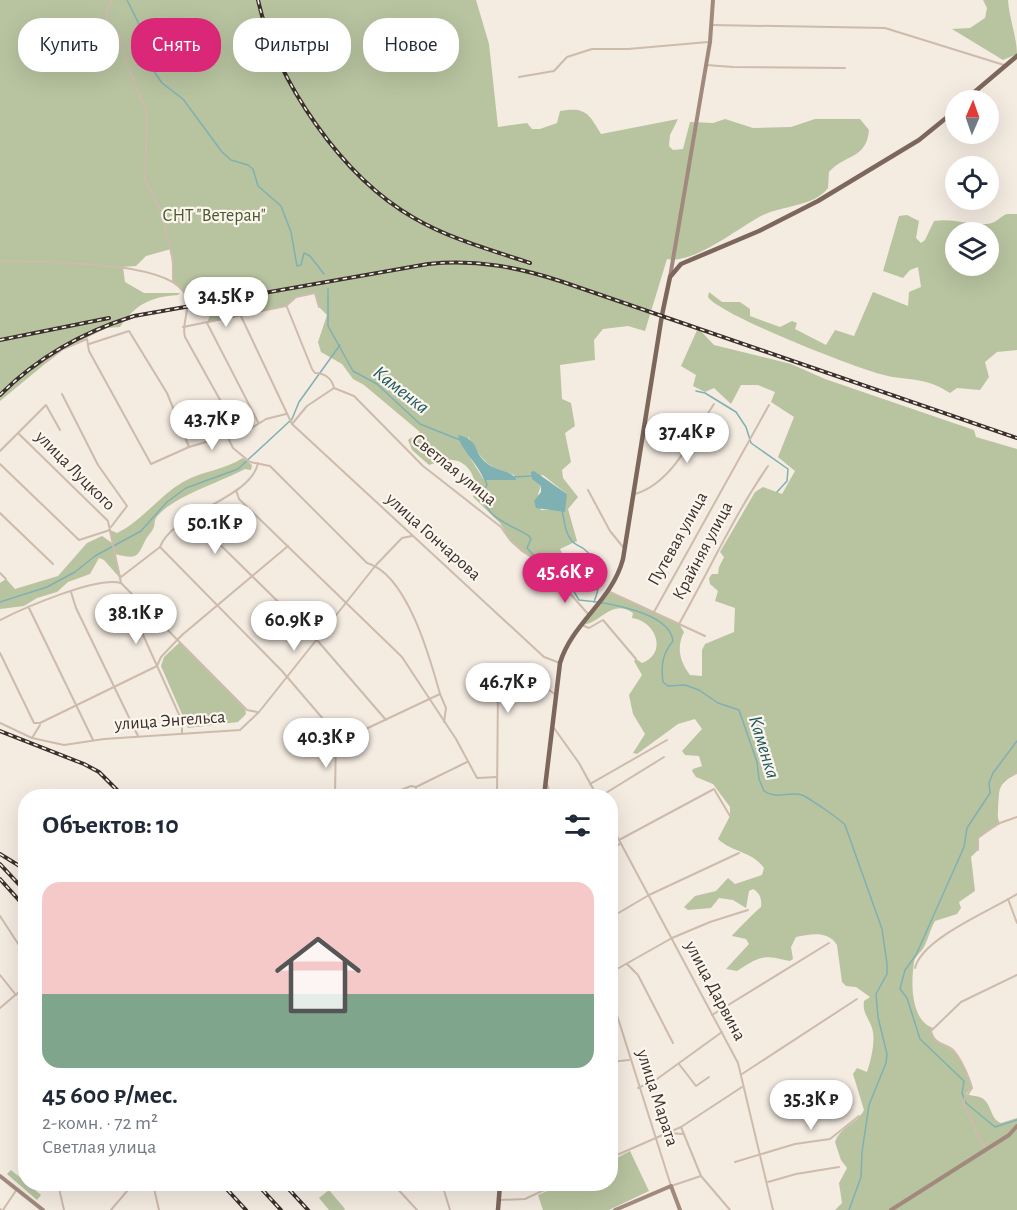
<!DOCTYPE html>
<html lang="ru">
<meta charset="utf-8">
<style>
:root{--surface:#fff;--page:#f2f2f3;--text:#1f2937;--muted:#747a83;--line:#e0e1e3;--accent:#db2777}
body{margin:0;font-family:"Alegreya Sans",sans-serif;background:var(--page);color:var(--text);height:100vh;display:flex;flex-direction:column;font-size:22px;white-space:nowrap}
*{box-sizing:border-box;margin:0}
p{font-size:20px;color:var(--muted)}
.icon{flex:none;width:33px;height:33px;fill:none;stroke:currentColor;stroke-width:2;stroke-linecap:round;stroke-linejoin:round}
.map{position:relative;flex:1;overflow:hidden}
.side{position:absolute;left:18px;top:789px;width:600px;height:402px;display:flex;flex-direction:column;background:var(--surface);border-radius:24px;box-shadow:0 6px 24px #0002}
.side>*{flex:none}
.hud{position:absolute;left:18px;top:18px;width:600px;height:54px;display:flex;gap:12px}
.needle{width:39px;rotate:2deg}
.controls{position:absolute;left:945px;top:90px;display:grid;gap:12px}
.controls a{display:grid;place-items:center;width:54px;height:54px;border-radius:50%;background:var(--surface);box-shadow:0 6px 24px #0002;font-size:30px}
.price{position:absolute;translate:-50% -51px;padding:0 14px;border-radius:21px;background:#fff;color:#222;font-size:20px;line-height:39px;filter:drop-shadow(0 2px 3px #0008)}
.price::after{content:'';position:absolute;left:50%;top:36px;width:18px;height:14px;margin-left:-9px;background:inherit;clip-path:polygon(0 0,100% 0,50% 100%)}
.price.current{background:var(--accent);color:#fff}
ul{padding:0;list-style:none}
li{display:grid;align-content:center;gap:12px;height:318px;padding:0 24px}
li+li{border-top:2px solid var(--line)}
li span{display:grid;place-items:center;height:186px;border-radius:18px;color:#555}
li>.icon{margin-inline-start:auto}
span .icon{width:108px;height:108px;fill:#fffc;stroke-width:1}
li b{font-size:26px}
h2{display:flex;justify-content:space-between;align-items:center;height:72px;padding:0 24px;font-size:26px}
.tag{padding:0 21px;border-radius:24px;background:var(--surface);box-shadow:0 6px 24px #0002;font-size:21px;line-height:54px}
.tag.current{background:var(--accent);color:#fff}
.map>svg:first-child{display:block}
</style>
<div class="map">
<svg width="1017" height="1210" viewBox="0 0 1017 1210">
<rect width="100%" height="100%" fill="#f4ebe1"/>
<g fill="#b8c4a0" fill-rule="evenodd">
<path d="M0,0H476L489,44L498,127L527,123L532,129H540L557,123L560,111C586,107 588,113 601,134L678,119L670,135L669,146L673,150L683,149L690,122L713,123L725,119L753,128L791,127L815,119H860L869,130C866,160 846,153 829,172L828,188C814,207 782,205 761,216C738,228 693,265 667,259L645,331L628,326L603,329L594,340L595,360L560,365L562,399L571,403L575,426L565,433L571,462L562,470L563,478L578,497L568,509L577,541L560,549L574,576L565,579L522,551L510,540L500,523L473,497C479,483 471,462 453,460C445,459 436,463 429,465L412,450L408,440L420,432L364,385L353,379L342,364L321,352L318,342L327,315L319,307L315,293L296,297L286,306L207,323L211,313L204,306H188L185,294L173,282L171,249L146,256L136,266L123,267L125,282L144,293H180L178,295C150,297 136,304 120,327L107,328L63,349L0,401ZM468,437C475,445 477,453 484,460C492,469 504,470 514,475L517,480H484L469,456ZM543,475L567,494L557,510H541L538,494L541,486L532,478Z"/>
<path d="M983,0H1008C1009,18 1017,37 1017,54L1003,60L952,29L970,28L985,18L987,8Z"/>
<path d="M1007,214H1017V350L997,352L985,362L989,377L980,390L957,388L950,393C922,375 908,382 880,374C853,367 720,315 708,297L709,292L722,302H740L750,309V316L780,327L792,321L797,323L795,329L826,345L835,330L854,336L873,292L908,306L909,292L921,287L918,267L910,270L903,278L883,271L899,216L907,215L919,221L916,238L921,243L925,240L934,221C952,218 969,225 986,224C996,224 999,217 1007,214ZM956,232H988V266H956Z"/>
<path d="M698,328L714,345L791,364L825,379L974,430L976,437L1017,449V773C996,786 1000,788 998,809C998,816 997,817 1000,824L978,838V850L971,857L975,891L959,902L961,908L957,914L935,921C930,930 928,939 924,947C921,953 914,956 914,963C911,981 910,1020 933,1028L931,1031C936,1044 942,1042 952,1050C960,1056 969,1077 972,1088L966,1094C972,1096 978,1096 982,1098C992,1104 990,1119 1001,1123L1017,1118V1210H835L842,1203L839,1183L847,1168L841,1160L835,1142C841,1126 857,1124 864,1110L853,1074L857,1068L867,1072C871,1060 876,1040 872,1028C869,1018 862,1013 864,1001L870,997L856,987L846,986L842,982L837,945C828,930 810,934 796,937L791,947L793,959L790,961C762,955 762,955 737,971L726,969L749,944L746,939L732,936C733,934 758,909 761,907C762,899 760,893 753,889L749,891L746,908L733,900L719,898L711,908L688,910L684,907L695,896L716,891L728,878L735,884L762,875L764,868C752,851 733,853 718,839L730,816V807L713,784L696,777L692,771L693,769L702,766L699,756L685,755L682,751L702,729L695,719L678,724L637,754L633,753L645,734L633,714L629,695L642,675L634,661L636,659L642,663C668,653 656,621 632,618L633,613C611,598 602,623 582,625L610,592L679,624L684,632C676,648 680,662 690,675L702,676V650L705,644L734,632L735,608L715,601L718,591L710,584L709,578L712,574H718L719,567L724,557L720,552L755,492L763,487L782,494L795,471L778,457L794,417L771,402L775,392L758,385H741L731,404L714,388L705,392L693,386L696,375L681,366Z"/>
<path d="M243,458L252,465L251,470L245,469C223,481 169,498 156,518C154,521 155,524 154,527C152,532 148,535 146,539C137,557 138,560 115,554L121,577H119L104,560L99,558L90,574L68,582L57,592L37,598L24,606L0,609V583L6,579L15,589L58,576L87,543L102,536L112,543L110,530L117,533C142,521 159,496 183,482C202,471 224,470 243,458Z"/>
<polygon points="180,642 245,709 246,714 238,722 188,728 161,666 164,657"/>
<polygon points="630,1151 649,1191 609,1210 543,1210 538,1195 563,1184 610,1184 611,1161"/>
<polygon points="11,1170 41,1195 37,1200 7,1174"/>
<polygon points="329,1190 345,1209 344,1210 329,1210 319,1198"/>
</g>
<g fill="#7fb0b2">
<path d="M458,435C481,440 472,453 488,464C497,471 511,470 517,480H484C478,463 461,451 458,435Z"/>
<polygon points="534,471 567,494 565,512 536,508 534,501 541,492 541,486 532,479 531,472"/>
</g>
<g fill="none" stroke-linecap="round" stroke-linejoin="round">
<g stroke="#7fb0b2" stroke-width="1.5">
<polyline points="127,0 140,26 137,46 162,83 183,99 222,152 231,160 248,165 253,169 258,186 281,206 291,232 297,266 301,265 304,253 310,256 324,274"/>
<polyline points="328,289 328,326 353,371 377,384 420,424 460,440"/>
<polyline points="696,391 705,393 736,412 746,427 751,443 788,469 787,481 777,492"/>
<polyline points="513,477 533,476"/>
<path d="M485,479L487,485L482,494C486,519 510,524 529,536L531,539L527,548L538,560L561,570L579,600C602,602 670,611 673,641C662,654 661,666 663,682L668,686L685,685L699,690L718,703L739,710L757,762L759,779L764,791C776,800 789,791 802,795C809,798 841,820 845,825L882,929L887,964V974L876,994L878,1017L887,1054L886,1063L869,1105L862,1152L861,1177L849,1210"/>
<path d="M562,511C565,521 564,532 572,541C575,545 580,546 584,549C604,564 602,581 594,602"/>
<polyline points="0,602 47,587 75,572 95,556 141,531 167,502 186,488 238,469 292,419 299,402 340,345"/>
<polyline points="1017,741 993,773 989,783 990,793 967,828 964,847 916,955 905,970 900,989 907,998 920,1039 964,1081 962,1093 966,1103 995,1127 1017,1120"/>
</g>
<g stroke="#cdbbac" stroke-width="2">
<path d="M112,0L107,8L106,19C115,30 125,39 123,54L147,114L145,180L158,205L165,226L173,261V282"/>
<polyline points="712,25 885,28 1004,65"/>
<polyline points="706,65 733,67 845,68"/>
<polyline points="519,77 554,71 567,57 592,49 628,49 708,42"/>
<path d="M0,261C37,263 171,258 186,296C191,311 181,322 185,337L224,407L229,440L233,448L250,462L270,466L367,563C407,574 430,658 440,694L336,743"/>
<polyline points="286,306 296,297 315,293 319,307"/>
<path d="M287,307L312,369L315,373C324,373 332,378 334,388"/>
<polyline points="240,314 292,424 544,657 560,663"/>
<polyline points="207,323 258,422"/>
<polyline points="183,327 286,306"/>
<polyline points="89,344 129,331 167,393 189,447"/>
<polyline points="46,362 63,349 87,339 89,351 151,464 189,447 250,429 266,419 286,414"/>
<polyline points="62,394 98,465 127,506 111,527"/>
<polyline points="292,424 307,406 334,388 354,396 423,466 501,527 510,540 522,551 565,579 567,590 588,614"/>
<polyline points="18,433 108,521 121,583"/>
<polyline points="0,451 46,405 60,430"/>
<polyline points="0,464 79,540 110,530"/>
<polyline points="236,490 239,499 402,657 456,739 477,778 497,777"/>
<polyline points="588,490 610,531 623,547"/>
<path d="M635,494C673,483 693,435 714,404"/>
<polyline points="0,513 53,564"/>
<polyline points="193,518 317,640 386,720"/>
<polyline points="160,547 282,671 336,734 335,796"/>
<polyline points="0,573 6,579"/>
<path d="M121,577L160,547C172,513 251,499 258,463"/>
<polyline points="71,592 76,608 138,736"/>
<polyline points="610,592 705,636"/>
<polyline points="29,608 93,740"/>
<polyline points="654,612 769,405"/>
<polyline points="134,615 182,721 182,733"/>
<path d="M0,620C24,608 97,576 121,583L247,710L257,712"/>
<path d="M679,624C709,571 733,517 768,466"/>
<polyline points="582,625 589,628 603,620 636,659"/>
<polyline points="0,653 34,723 40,723"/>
<polyline points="440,694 446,708 444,722"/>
<polyline points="0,723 32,738 64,745 104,739 240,730 259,712 376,565 402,538 412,536"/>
<polyline points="40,723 157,666 161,657 182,635 288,546"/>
<polyline points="554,728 579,763 597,796"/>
<polyline points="32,738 40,725"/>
<polyline points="1011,776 1017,773"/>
<polyline points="547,784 551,796"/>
<polyline points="590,784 667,740"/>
<polyline points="416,787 467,762"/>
<polyline points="386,796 411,786 416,787"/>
<polyline points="415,796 416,788"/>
<path d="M497,796L498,690C516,678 540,682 556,695"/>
<polyline points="601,796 664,757"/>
<polyline points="610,823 738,1063 773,1210"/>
<polyline points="619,840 714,789 730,816"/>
<polyline points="610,849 620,844"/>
<polyline points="978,850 978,838 997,824 1017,817"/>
<polyline points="1008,899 1017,923"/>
<polyline points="0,916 26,956"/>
<polyline points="610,918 649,895 739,853"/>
<polyline points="627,964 638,975 673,1043"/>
<path d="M915,968C922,938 992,910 1017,894"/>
<polyline points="610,973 672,938 710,922 748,910"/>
<polyline points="0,975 16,995"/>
<polyline points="610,993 671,1186 701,1176"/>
<polyline points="0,1008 26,986"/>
<polyline points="712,1015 829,943"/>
<polyline points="610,1062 629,1060"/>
<polyline points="679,1064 696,1086 709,1077"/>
<polyline points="742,1074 857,999"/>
<polyline points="638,1088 657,1079 722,1032"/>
<polyline points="681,1127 701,1176 730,1210"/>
<polyline points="668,1133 683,1134"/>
<path d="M985,1149L964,1106V1100L972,1088C969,1077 960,1056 952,1049C943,1043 934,1044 931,1031L961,1002L1017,975"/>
<polyline points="610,1158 681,1127 742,1087"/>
<polyline points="735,1162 795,1144 830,1139 859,1116"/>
<polyline points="768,1182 796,1174 839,1167"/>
<polyline points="58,1184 64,1210"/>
<polyline points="153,1184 159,1210"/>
<polyline points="325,1184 328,1184"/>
<polyline points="393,1184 417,1210"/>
<polyline points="442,1184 450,1210"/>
<polyline points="499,1200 525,1199 557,1184"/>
<polyline points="0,1209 1,1210"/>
<polyline points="3,1210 17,1189"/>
<polyline points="111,1210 133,1184"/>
</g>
<g stroke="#a18a7d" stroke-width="4">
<polyline points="670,277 710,42 713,0"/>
<polyline points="0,1176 43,1210"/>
<polyline points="615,1210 671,1186 680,1210"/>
<polyline points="891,1210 1009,1135 1017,1126"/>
</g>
<g stroke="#7d675c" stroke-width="4.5">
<polyline points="965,100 1017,56"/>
<path d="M544,796L560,663C572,623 612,601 623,559L662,315L670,277L681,264L759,231L818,201L919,140L956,110"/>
<polyline points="498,1210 500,1184"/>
</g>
<defs>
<g id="rail">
<path d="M258,0C276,81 342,177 414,218C450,239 491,250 530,263"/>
<polyline points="0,340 109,318"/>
<path d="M0,395C38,357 83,332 134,316L428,264C476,259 518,267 563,282L1017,438"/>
<polyline points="0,731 84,764 99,772 123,796"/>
<polyline points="0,854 26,870"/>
<polyline points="0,864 26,892"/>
<polyline points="0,879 26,908"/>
<polyline points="222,1184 246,1210"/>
<polyline points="238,1184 242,1188"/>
<polyline points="257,1184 281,1210"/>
<polyline points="284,1184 308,1210"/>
</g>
</defs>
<use href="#rail" stroke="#3b302b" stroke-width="4"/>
<use href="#rail" stroke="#fbf5ee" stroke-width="1.5" stroke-dasharray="4.5" stroke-linecap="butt"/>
</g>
<g text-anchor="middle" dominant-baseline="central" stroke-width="4.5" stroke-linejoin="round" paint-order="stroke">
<g font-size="18" fill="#4a5a2e" stroke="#fbf5ee">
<text x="214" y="216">СНТ "Ветеран"</text>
</g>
<g font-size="18" fill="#3b302b" stroke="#fbf5ee">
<text transform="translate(454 470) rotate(39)">Светлая улица</text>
<text transform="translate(75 471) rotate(45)">улица Луцкого</text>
<text transform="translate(433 537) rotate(42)">улица Гончарова</text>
<text transform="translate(678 539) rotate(-61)">Путевая улица</text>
<text transform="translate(703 551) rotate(-62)">Крайняя улица</text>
<text transform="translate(170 721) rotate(-4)">улица Энгельса</text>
<text transform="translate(715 991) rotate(62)">улица Дарвина</text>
<text transform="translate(657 1098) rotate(72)">улица Марата</text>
</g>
<g font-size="20" font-style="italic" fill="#1f5a5e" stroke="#fbf5ee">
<text transform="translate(401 390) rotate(38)">Каменка</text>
<text transform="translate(764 747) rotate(73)">Каменка</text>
</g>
</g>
</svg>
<div class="controls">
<a><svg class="needle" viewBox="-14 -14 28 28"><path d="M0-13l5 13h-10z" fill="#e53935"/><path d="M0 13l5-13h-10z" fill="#747a83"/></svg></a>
<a><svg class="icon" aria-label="locate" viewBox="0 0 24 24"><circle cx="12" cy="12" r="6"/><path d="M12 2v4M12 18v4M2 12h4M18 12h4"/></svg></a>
<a><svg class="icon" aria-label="layers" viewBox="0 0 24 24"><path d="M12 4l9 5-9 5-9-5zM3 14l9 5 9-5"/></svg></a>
</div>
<b class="price" style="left:226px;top:328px">34.5K ₽</b>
<b class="price" style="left:212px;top:451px">43.7K ₽</b>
<b class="price" style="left:687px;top:464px">37.4K ₽</b>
<b class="price" style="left:215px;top:555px">50.1K ₽</b>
<b class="price current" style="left:565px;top:604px">45.6K ₽</b>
<b class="price" style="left:136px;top:645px">38.1K ₽</b>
<b class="price" style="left:294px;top:652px">60.9K ₽</b>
<b class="price" style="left:508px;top:714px">46.7K ₽</b>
<b class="price" style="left:326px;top:769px">40.3K ₽</b>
<b class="price" style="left:811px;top:1131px">35.3K ₽</b>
<div class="hud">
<a class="tag">Купить</a>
<a class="tag current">Снять</a>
<a class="tag">Фильтры</a>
<a class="tag">Новое</a>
</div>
<section class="side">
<h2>Объектов: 10<svg class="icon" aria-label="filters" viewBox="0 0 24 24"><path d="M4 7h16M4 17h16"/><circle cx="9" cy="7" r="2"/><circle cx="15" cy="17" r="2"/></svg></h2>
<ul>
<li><span style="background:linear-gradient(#f6c9c9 60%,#7fa58c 0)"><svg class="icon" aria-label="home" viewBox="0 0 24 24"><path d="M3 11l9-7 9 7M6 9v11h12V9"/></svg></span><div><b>45 600 ₽/мес.</b><p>2-комн. · 72 m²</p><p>Светлая улица</p></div></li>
</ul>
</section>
</div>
